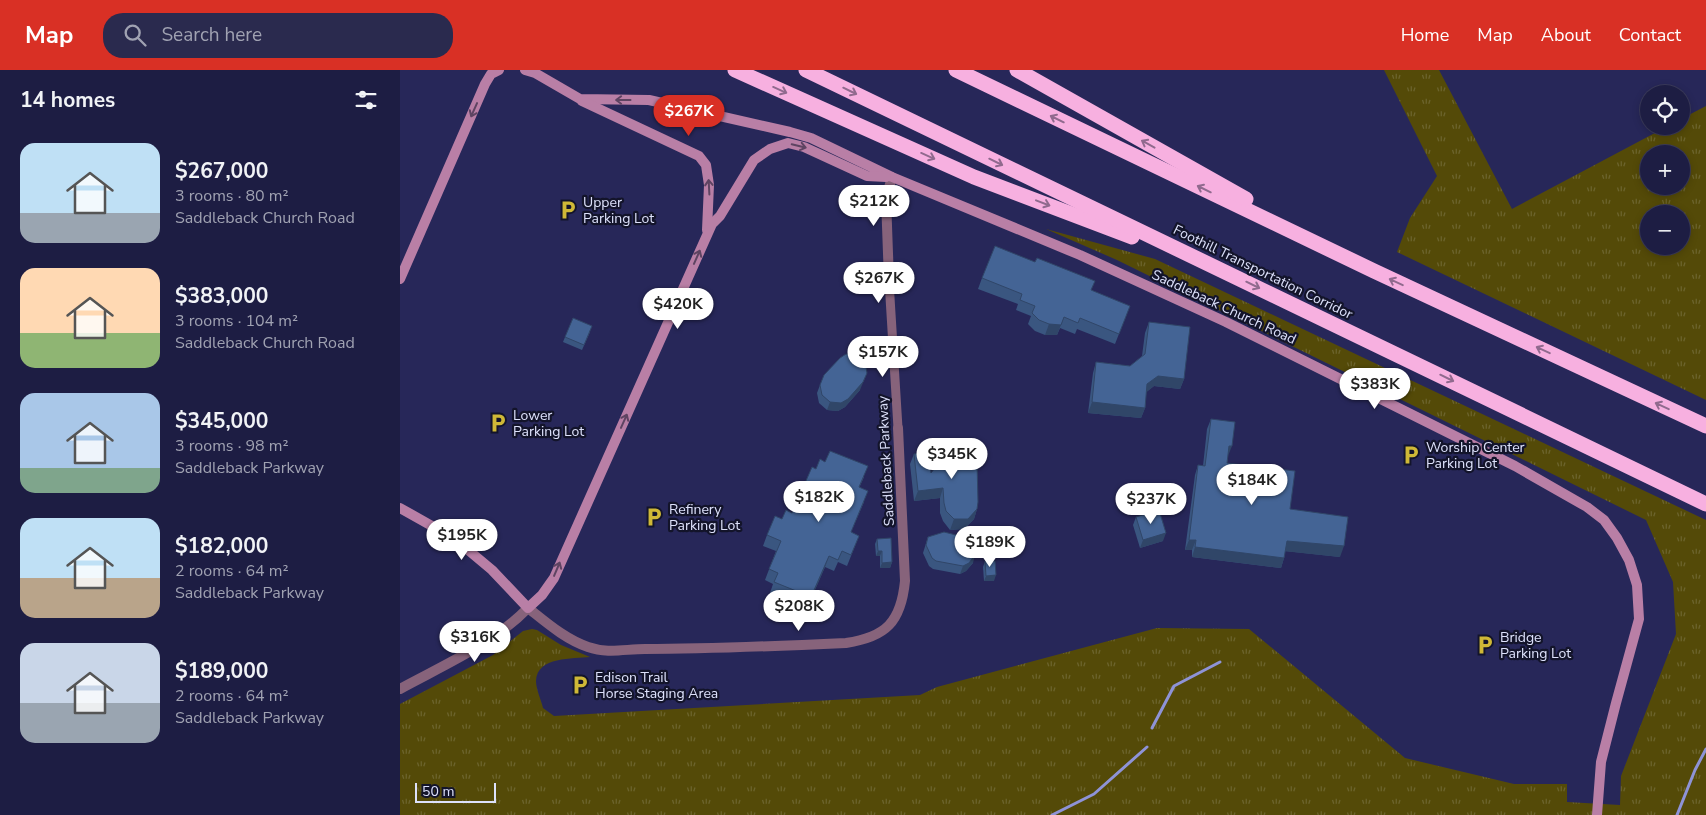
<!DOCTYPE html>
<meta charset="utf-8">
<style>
:root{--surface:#1d1d43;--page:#2a2a4e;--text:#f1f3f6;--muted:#a0a2b2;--line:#3b3b5c;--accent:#d93025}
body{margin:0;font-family:"Nunito Sans",sans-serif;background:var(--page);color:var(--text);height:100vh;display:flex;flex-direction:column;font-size:19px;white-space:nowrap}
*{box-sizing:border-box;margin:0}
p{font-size:16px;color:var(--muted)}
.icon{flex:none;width:28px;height:28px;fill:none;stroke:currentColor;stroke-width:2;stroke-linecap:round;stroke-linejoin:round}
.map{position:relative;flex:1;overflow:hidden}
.details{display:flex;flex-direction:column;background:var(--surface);width:400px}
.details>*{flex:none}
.buttons{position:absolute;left:1240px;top:15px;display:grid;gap:10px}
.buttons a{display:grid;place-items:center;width:50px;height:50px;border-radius:50%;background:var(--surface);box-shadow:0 2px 8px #0003,0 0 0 1px var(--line);font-size:25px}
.scale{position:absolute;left:15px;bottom:12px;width:81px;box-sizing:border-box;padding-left:5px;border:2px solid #dde1fb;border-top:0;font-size:14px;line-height:18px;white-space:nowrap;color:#dde1fb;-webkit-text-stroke:4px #13142a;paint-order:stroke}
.price{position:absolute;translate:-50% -42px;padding:0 11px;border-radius:18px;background:#fff;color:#222;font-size:16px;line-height:32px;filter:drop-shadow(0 1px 2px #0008)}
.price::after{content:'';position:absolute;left:50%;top:30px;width:15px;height:11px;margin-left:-8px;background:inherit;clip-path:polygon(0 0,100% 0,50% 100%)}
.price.selected{background:var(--accent);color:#fff}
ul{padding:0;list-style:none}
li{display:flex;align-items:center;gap:15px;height:125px;padding:0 20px}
li span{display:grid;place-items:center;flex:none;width:140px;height:100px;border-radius:15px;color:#555}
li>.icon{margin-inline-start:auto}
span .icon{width:60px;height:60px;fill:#fffc;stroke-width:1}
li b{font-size:21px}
h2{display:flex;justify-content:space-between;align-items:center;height:60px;padding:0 20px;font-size:21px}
header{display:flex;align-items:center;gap:30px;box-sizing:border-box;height:70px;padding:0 25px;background:var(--accent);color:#fff}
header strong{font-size:24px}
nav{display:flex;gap:28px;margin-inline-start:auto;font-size:18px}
.search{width:350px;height:45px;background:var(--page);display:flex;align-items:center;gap:12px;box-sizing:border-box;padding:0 18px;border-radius:20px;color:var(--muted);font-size:19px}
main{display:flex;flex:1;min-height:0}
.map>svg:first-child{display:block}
</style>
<header>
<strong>Map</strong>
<div class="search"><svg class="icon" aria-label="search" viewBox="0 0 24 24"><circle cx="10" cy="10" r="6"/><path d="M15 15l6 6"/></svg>Search here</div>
<nav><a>Home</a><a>Map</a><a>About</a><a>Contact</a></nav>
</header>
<main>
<section class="details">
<h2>14 homes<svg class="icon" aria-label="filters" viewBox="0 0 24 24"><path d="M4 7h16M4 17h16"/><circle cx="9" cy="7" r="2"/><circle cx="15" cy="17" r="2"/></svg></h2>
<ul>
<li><span style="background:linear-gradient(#bfe0f5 70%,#9aa5b1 0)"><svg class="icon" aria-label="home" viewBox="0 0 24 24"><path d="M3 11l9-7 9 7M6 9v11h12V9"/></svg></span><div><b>$267,000</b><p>3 rooms · 80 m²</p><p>Saddleback Church Road</p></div></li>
<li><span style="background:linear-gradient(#ffd9b3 65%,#8fb573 0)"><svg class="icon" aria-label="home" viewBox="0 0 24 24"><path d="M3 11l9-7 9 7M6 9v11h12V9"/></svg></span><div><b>$383,000</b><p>3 rooms · 104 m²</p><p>Saddleback Church Road</p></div></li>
<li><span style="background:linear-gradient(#a9c7e8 75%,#7fa58c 0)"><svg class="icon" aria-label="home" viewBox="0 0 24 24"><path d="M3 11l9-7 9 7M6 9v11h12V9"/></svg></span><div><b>$345,000</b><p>3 rooms · 98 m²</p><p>Saddleback Parkway</p></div></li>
<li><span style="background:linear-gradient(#bfe0f5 60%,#b9a48a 0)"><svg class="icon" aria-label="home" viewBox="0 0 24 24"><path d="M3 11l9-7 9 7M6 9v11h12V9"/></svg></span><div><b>$182,000</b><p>2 rooms · 64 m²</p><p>Saddleback Parkway</p></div></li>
<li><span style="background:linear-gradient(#c9d6e8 60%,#9aa5b1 0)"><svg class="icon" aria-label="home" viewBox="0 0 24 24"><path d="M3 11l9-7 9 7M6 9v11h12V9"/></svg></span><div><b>$189,000</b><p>2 rooms · 64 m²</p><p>Saddleback Parkway</p></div></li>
</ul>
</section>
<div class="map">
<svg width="1306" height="745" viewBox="0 0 1306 745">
<defs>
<pattern id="grass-tufts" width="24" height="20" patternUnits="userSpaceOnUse" patternTransform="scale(1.25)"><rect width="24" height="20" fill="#544a08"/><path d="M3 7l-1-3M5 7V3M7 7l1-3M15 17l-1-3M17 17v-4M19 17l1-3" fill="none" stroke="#6c642d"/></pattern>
</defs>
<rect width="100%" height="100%" fill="#272759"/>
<g fill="url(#grass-tufts)" fill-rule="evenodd">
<path d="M984,0H1039L1112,139L1268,56H1281V49L1306,36V330L997,182L1010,148L1037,106ZM1249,84H1281V116H1249ZM1249,144H1281V176H1249Z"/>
<path d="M646,159L755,189L1306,450V745H0V634L93,585L123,561L132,559L137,560L161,575L190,587C173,589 137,586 136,611C136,619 141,630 143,638L154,646L520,625L537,617L757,558L849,559L1005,688L1114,714H1167V732L1220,735L1221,706L1276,564L1273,512L1246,450L717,190Z"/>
</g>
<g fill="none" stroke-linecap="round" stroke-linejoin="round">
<g stroke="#8e93d7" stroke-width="3">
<polyline points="752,658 774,616 820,592"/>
<polyline points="652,745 694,724 747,677"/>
<polyline points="1277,745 1295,700 1306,679"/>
</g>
<polyline stroke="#87637b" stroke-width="9" points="489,211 498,358"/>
<g stroke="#87637b" stroke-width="10">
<polyline points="489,211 486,128 492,107"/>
<path d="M0,619C44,595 93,574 128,538C147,553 165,569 188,577C208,584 225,579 245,579C312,579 379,576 446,573C486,567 501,552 505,511L498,358"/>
</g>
<g stroke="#b97fa6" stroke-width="10">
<polyline points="125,0 135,3 180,29 249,30 390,62 411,68 492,107 680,185 826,252 1115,396 1187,437 1204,450 1217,468 1229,490 1237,515 1239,549 1216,633 1201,692 1197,745"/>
<polyline points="182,31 299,86 306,95 309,115 307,160"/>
<polyline points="0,209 85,14 91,4 99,0"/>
<polyline points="0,438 55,469 92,500 128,538 142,525 154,508 312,154 320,146 354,90 370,79 388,73 404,77 467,106 486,107"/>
</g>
<g stroke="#f7b0e0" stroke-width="15">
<polyline points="335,0 574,107 732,167"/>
<polyline points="406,0 1306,434"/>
<polyline points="556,0 974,201 1306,356"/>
<polyline points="617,0 846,129"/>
</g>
</g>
<g fill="#3a5680">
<polygon points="582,208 692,220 726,246 715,274 677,259 675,264 660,258 657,265 645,265 635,261 628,254 631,246 616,240 618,234 578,219"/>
<polygon points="749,252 784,309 780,319 754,316 746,322 745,338 741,348 688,343 693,303 696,292 730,296 742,286 745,263"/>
<polygon points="190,262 182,280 163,272 165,267"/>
<polygon points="420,315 460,320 445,337 438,341 427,340 419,333 417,323"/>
<polygon points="811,349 828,386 827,393 890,439 940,487 885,481 884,488 881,498 792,487 792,480 785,480 795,405 798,395 803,396 807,359"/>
<polygon points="514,384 531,403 577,439 574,449 564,459 550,460 543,451 540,443 540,428 514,431 510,394"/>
<polygon points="425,392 464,407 459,418 464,432 451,462 459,466 447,496 438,492 434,501 425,497 407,538 370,523 373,514 365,510 376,481 363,476 367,465 382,449 392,443 416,399"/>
<polygon points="736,447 763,471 740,478 733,455"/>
<polygon points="528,467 573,493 566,501 560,504 533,499 529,496 523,483"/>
<polygon points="477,469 492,492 490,498 480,498 480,486 476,486 475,474"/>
<polygon points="585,491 594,511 584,511 583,497"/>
</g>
<g fill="#304668">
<polygon points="664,247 657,265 645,265 649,254"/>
<polygon points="467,303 460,320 445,337 438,341 427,340 430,332"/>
<polygon points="758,306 784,309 780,319 754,316 743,325 747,314"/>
<polygon points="692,332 745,338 741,348 688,343"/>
<polygon points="829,376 832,376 828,386"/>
<polygon points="543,418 540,428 514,431 518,421"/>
<polygon points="577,439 574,449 564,459 550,460 554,449"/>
<polygon points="766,463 763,471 740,478 743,470"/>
<polygon points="789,470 796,470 792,480 785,480"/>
<polygon points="887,471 944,476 940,487 883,481"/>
<polygon points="795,477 884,488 881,498 792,487"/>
<polygon points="478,481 482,481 480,486 476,486"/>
<polygon points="575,485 573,493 566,501 560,504 563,496"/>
<polygon points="429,486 425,497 407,538 411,527"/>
<polygon points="492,492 490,498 480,498 482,493"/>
<polygon points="596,505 594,511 584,511 586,506"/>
</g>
<g fill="#446495" stroke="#304668">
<polygon points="595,176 635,192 637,188 695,211 691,220 730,236 719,264 680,248 678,253 664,247 661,255 649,254 639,250 632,243 635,236 620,230 622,224 582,208"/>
<polygon points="173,248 192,256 184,275 165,267"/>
<polygon points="749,252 790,257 784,309 758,306 747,314 745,338 692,332 696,292 730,296 745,284"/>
<polygon points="446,284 457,285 465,292 467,303 463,312 448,329 441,333 430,332 422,325 420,315 424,305 440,288"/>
<polygon points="811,349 835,352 832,376 829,376 827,393 895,401 890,439 948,447 944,476 887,471 884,488 795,477 796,470 789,470 798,395 805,396"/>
<polygon points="558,372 570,380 575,386 577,393 578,432 577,439 568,449 554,449 546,441 544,433 543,418 518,421 514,384 529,382 531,403 548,381"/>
<polygon points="430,381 468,396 459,417 468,421 451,462 459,466 451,485 442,481 438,490 429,486 411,527 374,512 378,503 369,499 381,471 367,465 375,446 382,449 386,440 392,443 412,397 416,399 420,389 425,392"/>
<polygon points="759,440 766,463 743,470 736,447"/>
<polygon points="544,462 564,467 570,470 573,475 575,485 569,493 563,496 536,491 532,488 526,475 528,467"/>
<polygon points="491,468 492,492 482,493 482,481 478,481 477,469"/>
<polygon points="585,491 595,491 596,505 586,506"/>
</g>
<defs><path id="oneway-shaft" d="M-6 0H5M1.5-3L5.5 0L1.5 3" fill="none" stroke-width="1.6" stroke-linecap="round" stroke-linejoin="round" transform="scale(1.25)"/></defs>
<g stroke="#906a8e">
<use href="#oneway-shaft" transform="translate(380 20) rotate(24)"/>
<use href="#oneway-shaft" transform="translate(450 21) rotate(26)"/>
<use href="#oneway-shaft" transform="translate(657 49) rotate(-154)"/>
<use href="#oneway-shaft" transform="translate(748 74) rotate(-151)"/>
<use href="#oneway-shaft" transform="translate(528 86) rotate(24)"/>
<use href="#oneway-shaft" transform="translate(596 92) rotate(26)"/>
<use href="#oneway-shaft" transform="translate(804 119) rotate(-154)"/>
<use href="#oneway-shaft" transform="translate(643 133) rotate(21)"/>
<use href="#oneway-shaft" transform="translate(996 212) rotate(-155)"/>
<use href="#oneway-shaft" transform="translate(853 215) rotate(26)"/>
<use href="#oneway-shaft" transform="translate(1143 280) rotate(-155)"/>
<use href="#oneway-shaft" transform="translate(1047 308) rotate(26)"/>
<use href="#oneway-shaft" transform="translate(1262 336) rotate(-155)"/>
</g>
<g stroke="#5e4462">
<use href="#oneway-shaft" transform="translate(223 30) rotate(-180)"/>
<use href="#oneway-shaft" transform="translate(74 40) rotate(114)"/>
<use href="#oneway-shaft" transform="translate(399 76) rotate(14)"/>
<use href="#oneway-shaft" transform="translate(309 117) rotate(-93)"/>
<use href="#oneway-shaft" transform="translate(297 187) rotate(-66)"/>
<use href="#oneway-shaft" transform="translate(224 351) rotate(-66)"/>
<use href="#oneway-shaft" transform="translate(157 499) rotate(-67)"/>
</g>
<defs>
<symbol id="parking-bare" viewBox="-9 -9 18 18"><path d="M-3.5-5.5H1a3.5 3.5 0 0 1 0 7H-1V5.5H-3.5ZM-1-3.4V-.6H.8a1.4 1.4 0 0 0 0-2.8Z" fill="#cfb837" stroke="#13142a" stroke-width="2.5" paint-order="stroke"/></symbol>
</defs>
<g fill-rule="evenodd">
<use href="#parking-bare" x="154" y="126" width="28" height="28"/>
<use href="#parking-bare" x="84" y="339" width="28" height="28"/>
<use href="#parking-bare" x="997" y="371" width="28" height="28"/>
<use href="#parking-bare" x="240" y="433" width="28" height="28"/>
<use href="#parking-bare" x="1071" y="561" width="28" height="28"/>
<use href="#parking-bare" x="166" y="601" width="28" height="28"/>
</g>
<g text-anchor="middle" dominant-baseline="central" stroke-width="4.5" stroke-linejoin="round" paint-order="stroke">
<g font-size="14" fill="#dde1fb" stroke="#13142a" text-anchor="start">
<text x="183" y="132">Upper<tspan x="183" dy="16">Parking Lot</tspan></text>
<text x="113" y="345">Lower<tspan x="113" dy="16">Parking Lot</tspan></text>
<text x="1026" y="377">Worship Center<tspan x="1026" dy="16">Parking Lot</tspan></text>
<text x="269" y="439">Refinery<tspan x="269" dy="16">Parking Lot</tspan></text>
<text x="1100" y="567">Bridge<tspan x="1100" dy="16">Parking Lot</tspan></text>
<text x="195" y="607">Edison Trail<tspan x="195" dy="16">Horse Staging Area</tspan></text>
</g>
<g font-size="14" fill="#dde1fb" stroke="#13142a">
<text transform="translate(863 202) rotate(26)">Foothill Transportation Corridor</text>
<text transform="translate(824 237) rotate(25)">Saddleback Church Road</text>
<text transform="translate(486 391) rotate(-93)">Saddleback Parkway</text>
</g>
</g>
</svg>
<div class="buttons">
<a><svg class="icon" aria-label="locate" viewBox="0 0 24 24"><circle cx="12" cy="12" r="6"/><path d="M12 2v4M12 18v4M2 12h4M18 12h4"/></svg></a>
<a>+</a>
<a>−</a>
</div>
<div class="scale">50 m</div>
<b class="price selected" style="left:289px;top:67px">$267K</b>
<b class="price" style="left:474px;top:157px">$212K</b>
<b class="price" style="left:479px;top:234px">$267K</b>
<b class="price" style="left:278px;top:260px">$420K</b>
<b class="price" style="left:483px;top:308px">$157K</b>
<b class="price" style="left:975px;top:340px">$383K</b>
<b class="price" style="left:552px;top:410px">$345K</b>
<b class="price" style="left:852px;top:436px">$184K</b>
<b class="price" style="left:419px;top:453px">$182K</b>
<b class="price" style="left:751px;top:455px">$237K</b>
<b class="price" style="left:62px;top:491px">$195K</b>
<b class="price" style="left:590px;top:498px">$189K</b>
<b class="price" style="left:399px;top:562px">$208K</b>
<b class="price" style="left:75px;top:593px">$316K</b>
</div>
</main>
